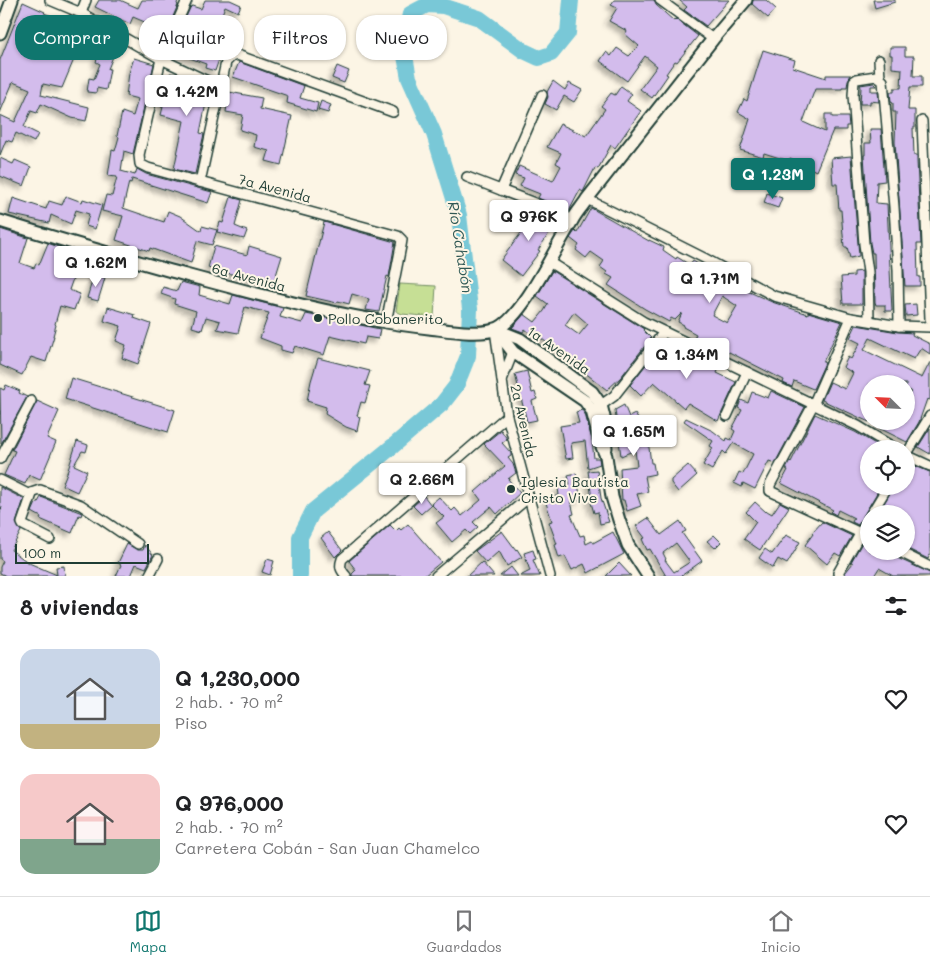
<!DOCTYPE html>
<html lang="es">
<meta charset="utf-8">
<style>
:root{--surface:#fff;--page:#f6f6f6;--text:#202124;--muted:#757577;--line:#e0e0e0;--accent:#0f766e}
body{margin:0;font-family:Mali,sans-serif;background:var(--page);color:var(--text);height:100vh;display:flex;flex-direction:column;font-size:19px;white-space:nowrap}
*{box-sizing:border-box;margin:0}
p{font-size:16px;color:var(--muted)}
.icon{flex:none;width:28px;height:28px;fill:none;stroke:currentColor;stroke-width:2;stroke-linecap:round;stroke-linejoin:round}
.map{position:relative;height:576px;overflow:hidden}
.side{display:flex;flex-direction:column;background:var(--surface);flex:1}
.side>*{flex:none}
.top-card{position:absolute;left:15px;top:15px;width:500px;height:45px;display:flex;gap:10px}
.needle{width:32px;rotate:294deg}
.fabs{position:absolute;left:860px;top:375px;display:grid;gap:10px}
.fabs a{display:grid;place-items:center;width:55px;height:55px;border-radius:50%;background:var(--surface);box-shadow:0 1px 4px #0004;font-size:25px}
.scale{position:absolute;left:15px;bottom:12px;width:134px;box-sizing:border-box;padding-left:5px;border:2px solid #1f3d34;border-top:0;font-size:14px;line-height:18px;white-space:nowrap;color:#1f3d34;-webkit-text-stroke:4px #fcf5e5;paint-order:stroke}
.price{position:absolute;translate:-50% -42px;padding:0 11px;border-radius:5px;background:#fff;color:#222;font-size:16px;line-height:32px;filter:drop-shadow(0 1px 2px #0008)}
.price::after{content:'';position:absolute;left:50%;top:30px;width:15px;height:11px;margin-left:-8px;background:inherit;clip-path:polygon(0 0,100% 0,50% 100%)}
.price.active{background:var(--accent);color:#fff}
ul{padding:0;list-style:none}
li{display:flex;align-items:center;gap:15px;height:125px;padding:0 20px}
li span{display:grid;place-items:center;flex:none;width:140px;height:100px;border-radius:15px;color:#555}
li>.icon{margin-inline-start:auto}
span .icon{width:60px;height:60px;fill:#fffc;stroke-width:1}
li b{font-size:21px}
h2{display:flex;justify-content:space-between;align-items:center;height:60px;padding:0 20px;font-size:21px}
.tag{padding:0 18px;border-radius:20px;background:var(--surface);box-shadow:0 1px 4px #0004;font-size:18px;line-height:45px}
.tag.active{background:var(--accent);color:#fff}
.tab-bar{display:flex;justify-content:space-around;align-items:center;height:70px;border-top:1px solid var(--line);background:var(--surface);font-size:14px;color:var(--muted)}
.tab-bar a{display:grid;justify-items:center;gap:2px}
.tab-bar .active{color:var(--accent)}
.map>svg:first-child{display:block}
</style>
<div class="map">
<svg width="930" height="576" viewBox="0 0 930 576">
<defs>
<filter id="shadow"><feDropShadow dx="-4" dy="4" stdDeviation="2.5" flood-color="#0004"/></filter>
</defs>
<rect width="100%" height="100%" fill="#fcf5e5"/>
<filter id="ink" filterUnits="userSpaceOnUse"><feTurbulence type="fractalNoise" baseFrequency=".02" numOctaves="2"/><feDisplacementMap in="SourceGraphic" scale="10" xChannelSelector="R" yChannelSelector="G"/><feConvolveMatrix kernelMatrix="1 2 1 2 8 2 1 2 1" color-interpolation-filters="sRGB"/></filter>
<g filter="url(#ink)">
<polygon fill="#c6df95" stroke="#728e64" points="400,284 436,286 434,317 402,314 396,311"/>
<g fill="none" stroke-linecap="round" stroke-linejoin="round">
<polyline stroke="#79c8d7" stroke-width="16" points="300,576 300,537 313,511 393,446 442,404 456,386 468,356 470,309 459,215 434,134 409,78 403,45 410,14 427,5 443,6 479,18 524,51 539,58 551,54 568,33 571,0"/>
</g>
<g fill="#d3bcec" stroke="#1f3d34" fill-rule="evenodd" filter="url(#shadow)">
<polygon points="99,0 120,0 138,8 142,0 178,0 177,4 178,5 163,40 143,33 147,23 133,17 130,24 95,7"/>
<polygon points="205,0 230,0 241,5 238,12 225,6 216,31 227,36 222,48 223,48 215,71 205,68 206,64 176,53 179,46 174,44 190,8 192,6 201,9"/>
<polygon points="614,0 654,0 656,5 674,21 676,19 698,36 677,62 675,61 666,74 668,75 652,98 640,89 657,66 645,56 627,81 600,61 606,52 611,56 617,48 629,56 639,46 625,34 627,31 609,21 617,8 611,5"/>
<polygon points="679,0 729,0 706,26 684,10 687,7"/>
<polygon points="753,0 766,0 776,9 768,18 752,4"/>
<polygon points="873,0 895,0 895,2 875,8"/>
<polygon points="23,2 45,12 44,13 52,16 48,27 62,33 69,15 78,19 72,33 99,42 102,32 110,37 107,44 110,45 108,51 114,54 108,69 110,69 106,90 97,88 96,93 87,92 89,78 94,79 100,64 96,62 100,51 80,45 62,88 43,84 41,95 89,107 86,121 72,118 41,104 37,113 31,111 24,127 38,134 34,142 16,133 12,142 6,140 0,155 0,115 15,122 30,89 13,82 0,113 0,60"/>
<polygon points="890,47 905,47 905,56 914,56 913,76 922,76 922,87 910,87 908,110 915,110 915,128 913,128 914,155 917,155 917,161 921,244 917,244 918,277 920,277 920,286 905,286 895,142 896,112 893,112 893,103 891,102 890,92 894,92 894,88 901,88 902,69 892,68 892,55 890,55"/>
<polygon points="763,50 795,60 793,67 826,78 826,75 851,75 848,80 847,87 842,87 842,89 815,89 803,122 825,132 825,114 832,114 832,117 848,117 849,126 846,126 846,130 833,130 816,171 790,158 789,161 764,153 763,157 740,150 750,119 738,112 744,99 747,101"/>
<polygon points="134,58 154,64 133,154 124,151 121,171 135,175 137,169 146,174 212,192 208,203 132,179 131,183 129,182 123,208 164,222 168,211 180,216 201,231 202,226 217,230 212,245 197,241 191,263 150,248 149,251 116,240 123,216 102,211 106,195 112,196 117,177 108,176 112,150 115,151 119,137 117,136 122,112 133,116 138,99 126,96 129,73"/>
<polygon points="239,62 304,86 300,98 318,103 316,112 287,103 288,96 233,77"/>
<polygon points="337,66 349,71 344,83 332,78"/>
<polygon points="170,73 181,75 213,91 210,104 206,103 200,133 204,134 195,174 174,169 184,121 161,115 163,107 161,107 165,92 163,92 166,84 169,84"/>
<polygon points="553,81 565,90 569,83 582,90 574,102 564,96 556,110 545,104 548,97 547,92"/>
<polygon points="874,83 877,86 871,86 871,91 878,91 879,102 870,101 870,104 860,104 861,87 860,85"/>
<polygon points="621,86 632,94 627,101 641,111 615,148 611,145 598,169 595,168 583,192 580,190 569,211 538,198 540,194 520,186 524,178 515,175 519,166 553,181 561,166 556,163 561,153 547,147 560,124 586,136 605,109 601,106 611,93 615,95"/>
<polygon points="229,92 262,98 260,109 292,116 281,165 266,161 269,151 254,147 256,135 240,130 243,115 226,112"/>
<polygon points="321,101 331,105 328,113 318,110"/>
<polygon points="870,129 881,129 885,181 877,182 876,203 887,204 892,311 885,311 885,305 876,305 875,302 874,253 872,253 870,243 864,155 865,155 865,143 871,143"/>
<polygon points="851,156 859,256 850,258 847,247 844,247 841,210 839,210 837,184 833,184 831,158"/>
<polygon points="0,158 13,164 15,160 31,167 24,186 0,176"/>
<polygon points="767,193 782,198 778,208 764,203"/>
<polygon points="66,196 82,202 83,199 102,205 95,229 86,226 89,214 76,210 71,224 51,215 49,223 9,214 13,198 46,209 49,201 62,205"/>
<polygon points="231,197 242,200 235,226 247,231 244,239 217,232 220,222 223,223"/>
<path d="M591,208L649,241V240L664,247L663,250L676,259L677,257L690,265L693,261L705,268L706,266L728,278L727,280L745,290L772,302L808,314V312L842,322L823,362L825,363L813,389L794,381L792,387L783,383L784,380L729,352L726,355L694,339L696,334L683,327L684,325L678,322L682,313L675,320L671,318L669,322L645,309L608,285L613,278L606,274L607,272L600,267L604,261L591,252L586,258L576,250L579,245L570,238L575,231L577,233ZM722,296L737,306L727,323L712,315Z"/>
<polygon points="534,210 560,220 558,224 556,223 538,250 540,251 521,276 501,260 524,229 522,228"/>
<polygon points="324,222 395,242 389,277 387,276 379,312 366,310 369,299 352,294 349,304 338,301 337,303 306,296"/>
<polygon points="0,229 28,238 20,263 34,268 36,264 39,265 48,243 81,256 69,290 80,294 74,310 60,306 55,324 56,325 53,336 54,336 46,362 31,357 22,375 0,365"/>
<polygon points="214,246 247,255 249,246 282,256 273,285 239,275 239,276 208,268"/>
<path d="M552,271L644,329L643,330L651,338L621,377L607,390L537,335L535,337L525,329L523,332L512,328L524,314L535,322L544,311L548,304L537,296ZM574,312L588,324L579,335L565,325Z"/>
<polygon points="862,271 862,304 843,304 841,277 854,276 854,272"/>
<polygon points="94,275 105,278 98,301 87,298"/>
<polygon points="181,282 200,287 199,295 230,304 233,295 283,308 280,317 302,323 306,314 380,329 378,339 366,337 364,344 330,336 324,355 295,346 292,353 281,350 281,346 260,338 269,313 245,307 238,333 217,329 220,321 206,317 202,330 192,327 196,311 174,304 175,299 161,294 163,287 177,291"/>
<polygon points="916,304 917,315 906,316 905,305"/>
<polygon points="108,307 135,315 134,318 151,324 138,364 122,358 126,345 116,341 121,326 104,321"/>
<polygon points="856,325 898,332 913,333 912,335 930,344 930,354 921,348 914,359 870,338 864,350 922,378 930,362 930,400 927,399 919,422 907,442 877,427 880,421 906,421 906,404 911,391 906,389 906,384 869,384 869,422 822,400 830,382 845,389 853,373 843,367 848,357 851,359 860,343 850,338"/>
<polygon points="669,341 720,366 717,373 736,382 718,421 688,403 684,408 654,382 641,396 630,385 656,352 662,357"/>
<polygon points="318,358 370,371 365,385 370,386 365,403 361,402 357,416 360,417 357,431 346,427 325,414 326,407 307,401 311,381"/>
<polygon points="527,371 532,393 535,392 537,399 532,401 537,420 527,422 515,374"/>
<polygon points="71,378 175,410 168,432 65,399"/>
<polygon points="6,385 20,391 19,393 27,397 1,444 0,388 4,390"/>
<polygon points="771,391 805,407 775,463 769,461 755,489 743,483 742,487 734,483 739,472 743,474 753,454 733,443 726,454 723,451 712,470 703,465 713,448 710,446 713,441 684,421 686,418 713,431 726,441 727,438 731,440 735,431 732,429 742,410 738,408 741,400 748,403 752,392 768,398"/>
<polygon points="37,401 59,411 47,438 56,442 40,480 29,475 25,484 4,475 15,451 12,450"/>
<polygon points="624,405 629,417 635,414 645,430 649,429 652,439 648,440 651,463 653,463 655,474 645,476 648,492 637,494 641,506 627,511 624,500 622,500 620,468 637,466 635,450 621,456 615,410"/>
<polygon points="582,410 585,414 592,440 594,458 599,458 600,464 588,468 585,441 571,443 573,458 566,459 560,426 579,423 576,412"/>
<polygon points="815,414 855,432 884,449 869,449 869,486 881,486 858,525 852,522 854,518 838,510 836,515 831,512 833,510 781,483 788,470 786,469 790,461 791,462"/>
<polygon points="930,428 930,454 918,447"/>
<polygon points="501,430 507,439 502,443 511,453 511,456 508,458 513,464 516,473 508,479 520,493 497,514 491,507 473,522 478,527 470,534 466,530 452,542 436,523 444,517 431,504 439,497 452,511 455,508 462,516 481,500 475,492 505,466 484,444"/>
<polygon points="77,441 88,445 86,452 82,451 74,465 87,471 77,492 62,485 68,470"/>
<polygon points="908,463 930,472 930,555 928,559 906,548 906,514 879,512 894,486 906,486 906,466"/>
<polygon points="688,465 697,475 678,492 671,483 671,480"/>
<polygon points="597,470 601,498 609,522 600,524 598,512 594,513 590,499 592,499 588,471"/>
<polygon points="576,473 581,500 571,502 574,514 571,515 580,536 584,535 586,544 592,541 593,543 613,532 624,554 588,573 584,564 572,570 565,556 559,558 555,545 557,544 549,522 552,521 545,500 559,495 558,488 570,485 568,475"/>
<polygon points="0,487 24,499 16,523 21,531 11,550 29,563 57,575 56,567 64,566 65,576 6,576 0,573 0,567 3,561 0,559 0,513 2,507 1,507 0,509"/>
<polygon points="424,496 431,505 421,514 413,506"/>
<polygon points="41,497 82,513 81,516 79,515 72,533 40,519 41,517 32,512 36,503 37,504"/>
<polygon points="755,502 766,512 767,511 772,514 780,502 789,507 760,550 744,539 756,522 746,512"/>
<path d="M648,518L661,535L680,521L686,531L682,533L702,561L681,576H666L650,549L647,550L642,539L645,538L636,526ZM676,543L690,562L674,572L665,560L666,559L663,553Z"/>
<polygon points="822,522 852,536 840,556 835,553 827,564 805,545 813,534 812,533"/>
<polygon points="408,524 441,562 424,576 352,576 352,574 356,570 349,561 390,525 396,531 399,528 401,530"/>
<polygon points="502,531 516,550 517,549 522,557 507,566 499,551 486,563 475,551"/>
<polygon points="328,532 342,550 335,557 321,538"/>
<polygon points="714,535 721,542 715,548 707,541"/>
<polygon points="786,535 800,542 787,564 778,559 773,568 759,558 765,549 772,554"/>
<polygon points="863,541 869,543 869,551 888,551 895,557 930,573 930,576 893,576 879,568 874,576 846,576 845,573 853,563 851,562"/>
<polygon points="127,544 138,550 143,550 145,545 153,555 146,568 136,564 131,576 116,576 121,565 118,563"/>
<polygon points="533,550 536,559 533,560 540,576 520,576 530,571 524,553"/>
<polygon points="267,559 274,561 270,575 262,572"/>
<polygon points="482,562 494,576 467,576"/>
<polygon points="619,563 631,576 606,576"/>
<polygon points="511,567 518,576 500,576"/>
</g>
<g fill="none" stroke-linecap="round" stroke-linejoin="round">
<defs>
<g id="minor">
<polyline points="50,0 81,13 161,59 220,87"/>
<polyline points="187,0 161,59 139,155 140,164 148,168 398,236 402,240 401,246 386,323"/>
<polyline points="660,0 713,39"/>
<polyline points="81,13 86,0"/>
<polyline points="879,60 880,78"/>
<polyline points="922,121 930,319"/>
<polyline points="467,177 555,211 572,220"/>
<polyline points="200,182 226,62 231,57 237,55 393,112"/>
<polyline points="501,190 542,95"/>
<polyline points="587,199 704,258 774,296 851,318 899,326 930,327"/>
<polyline points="549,262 644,322 858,426 896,449"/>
<polyline points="851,318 813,405 770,485 770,491 869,537"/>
<polyline points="869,320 868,272 864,244 853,95 854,81 857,79 876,76 883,81 894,207 898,270 899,326"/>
<polyline points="495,330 507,416 550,576"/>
<polyline points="502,380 513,352"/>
<polyline points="597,408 614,396 664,332"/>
<polyline points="727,416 747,372"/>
<polyline points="906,455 930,416"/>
<polyline points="906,455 930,466"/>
<polyline points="0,459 31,401"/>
<polyline points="0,480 28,494 40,490 81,505 138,544"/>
<polyline points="32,494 22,523 23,525 50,539"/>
<polyline points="871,514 888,486"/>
<polyline points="898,551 930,567"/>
<polyline points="149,576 158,559"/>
<path d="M346,576C341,570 339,567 342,559L507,416"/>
<polyline points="436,576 529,497"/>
<polyline points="840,576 838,573 869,518"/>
</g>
<g id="major">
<polyline points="0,33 12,0"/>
<path d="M0,221C57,239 114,255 171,271C256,294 341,318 429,328C447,330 480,336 497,329C524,316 555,248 572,221C576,213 582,207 587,199L713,39L746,0"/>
<polyline points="495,329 513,352 585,401 592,411 600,442 606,456 612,497 619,520 628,545 648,576"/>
<polyline points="497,330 520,339 592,392 601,405 604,417 606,448"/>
</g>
</defs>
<use href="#minor" stroke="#1f3d34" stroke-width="12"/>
<use href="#major" stroke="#1f3d34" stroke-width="15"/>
<use href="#minor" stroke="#fcf5e5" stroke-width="9"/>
<use href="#major" stroke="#fcf5e5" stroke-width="11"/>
</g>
</g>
<g fill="#1f3d34" stroke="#fcf5e5" stroke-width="2">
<circle cx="318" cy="318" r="5"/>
<circle cx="511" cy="489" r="5"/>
</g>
<g text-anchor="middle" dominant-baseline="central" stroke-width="4" stroke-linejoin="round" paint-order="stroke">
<g font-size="14" fill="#1f3d34" stroke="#fcf5e5">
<text transform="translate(275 188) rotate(15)">7a Avenida</text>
<text transform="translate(249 277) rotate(15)">6a Avenida</text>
<text transform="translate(559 350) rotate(35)">1a Avenida</text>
<text transform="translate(524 421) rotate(77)">2a Avenida</text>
</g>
<g font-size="14" fill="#1f3d34" stroke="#fcf5e5" text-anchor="start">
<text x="328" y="318">Pollo Cobanerito</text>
<text x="521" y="481">Iglesia Bautista<tspan x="521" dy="16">Cristo Vive</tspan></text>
</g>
<g font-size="15" font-style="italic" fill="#315955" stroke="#fcf5e5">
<text transform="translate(461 247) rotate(81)">Río Cahabón</text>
</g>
</g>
</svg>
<div class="fabs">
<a><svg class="needle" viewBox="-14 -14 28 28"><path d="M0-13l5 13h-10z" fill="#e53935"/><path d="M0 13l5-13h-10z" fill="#757577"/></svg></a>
<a><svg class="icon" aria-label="locate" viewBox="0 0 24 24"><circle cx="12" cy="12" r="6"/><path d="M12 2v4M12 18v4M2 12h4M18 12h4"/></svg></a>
<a><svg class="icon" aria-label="layers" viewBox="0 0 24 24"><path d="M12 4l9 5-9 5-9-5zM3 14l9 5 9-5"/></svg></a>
</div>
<div class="scale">100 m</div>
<b class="price" style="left:187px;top:117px">Q 1.42M</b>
<b class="price active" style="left:773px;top:200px">Q 1.23M</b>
<b class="price" style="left:529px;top:242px">Q 976K</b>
<b class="price" style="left:96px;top:288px">Q 1.62M</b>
<b class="price" style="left:710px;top:304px">Q 1.71M</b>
<b class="price" style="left:687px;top:380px">Q 1.34M</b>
<b class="price" style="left:634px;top:457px">Q 1.65M</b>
<b class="price" style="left:422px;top:505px">Q 2.66M</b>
<div class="top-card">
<a class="tag active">Comprar</a>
<a class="tag">Alquilar</a>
<a class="tag">Filtros</a>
<a class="tag">Nuevo</a>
</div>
</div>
<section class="side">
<h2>8 viviendas<svg class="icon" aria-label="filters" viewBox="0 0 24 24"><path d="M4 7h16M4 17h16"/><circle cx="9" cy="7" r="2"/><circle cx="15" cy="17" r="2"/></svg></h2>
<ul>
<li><span style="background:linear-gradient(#c9d6e8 75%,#c2b280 0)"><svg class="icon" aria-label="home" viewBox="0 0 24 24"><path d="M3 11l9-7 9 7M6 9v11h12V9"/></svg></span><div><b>Q 1,230,000</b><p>2 hab. · 70 m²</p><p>Piso</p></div><svg class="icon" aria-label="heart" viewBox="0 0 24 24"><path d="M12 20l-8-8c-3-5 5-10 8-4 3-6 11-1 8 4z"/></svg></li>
<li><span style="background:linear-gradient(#f6c9c9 65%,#7fa58c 0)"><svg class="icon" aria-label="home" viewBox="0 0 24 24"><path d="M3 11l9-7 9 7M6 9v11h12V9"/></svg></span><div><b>Q 976,000</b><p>2 hab. · 70 m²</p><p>Carretera Cobán - San Juan Chamelco</p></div><svg class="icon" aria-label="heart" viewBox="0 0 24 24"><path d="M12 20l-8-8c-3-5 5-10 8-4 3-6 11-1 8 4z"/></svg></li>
</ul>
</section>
<nav class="tab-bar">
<a class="active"><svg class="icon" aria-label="map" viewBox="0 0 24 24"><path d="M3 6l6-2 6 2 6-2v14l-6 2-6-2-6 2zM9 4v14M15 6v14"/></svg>Mapa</a>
<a><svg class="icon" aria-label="saved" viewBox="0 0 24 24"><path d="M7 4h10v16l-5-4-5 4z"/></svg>Guardados</a>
<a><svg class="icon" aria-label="home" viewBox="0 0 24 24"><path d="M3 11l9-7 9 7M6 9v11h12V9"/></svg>Inicio</a>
</nav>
